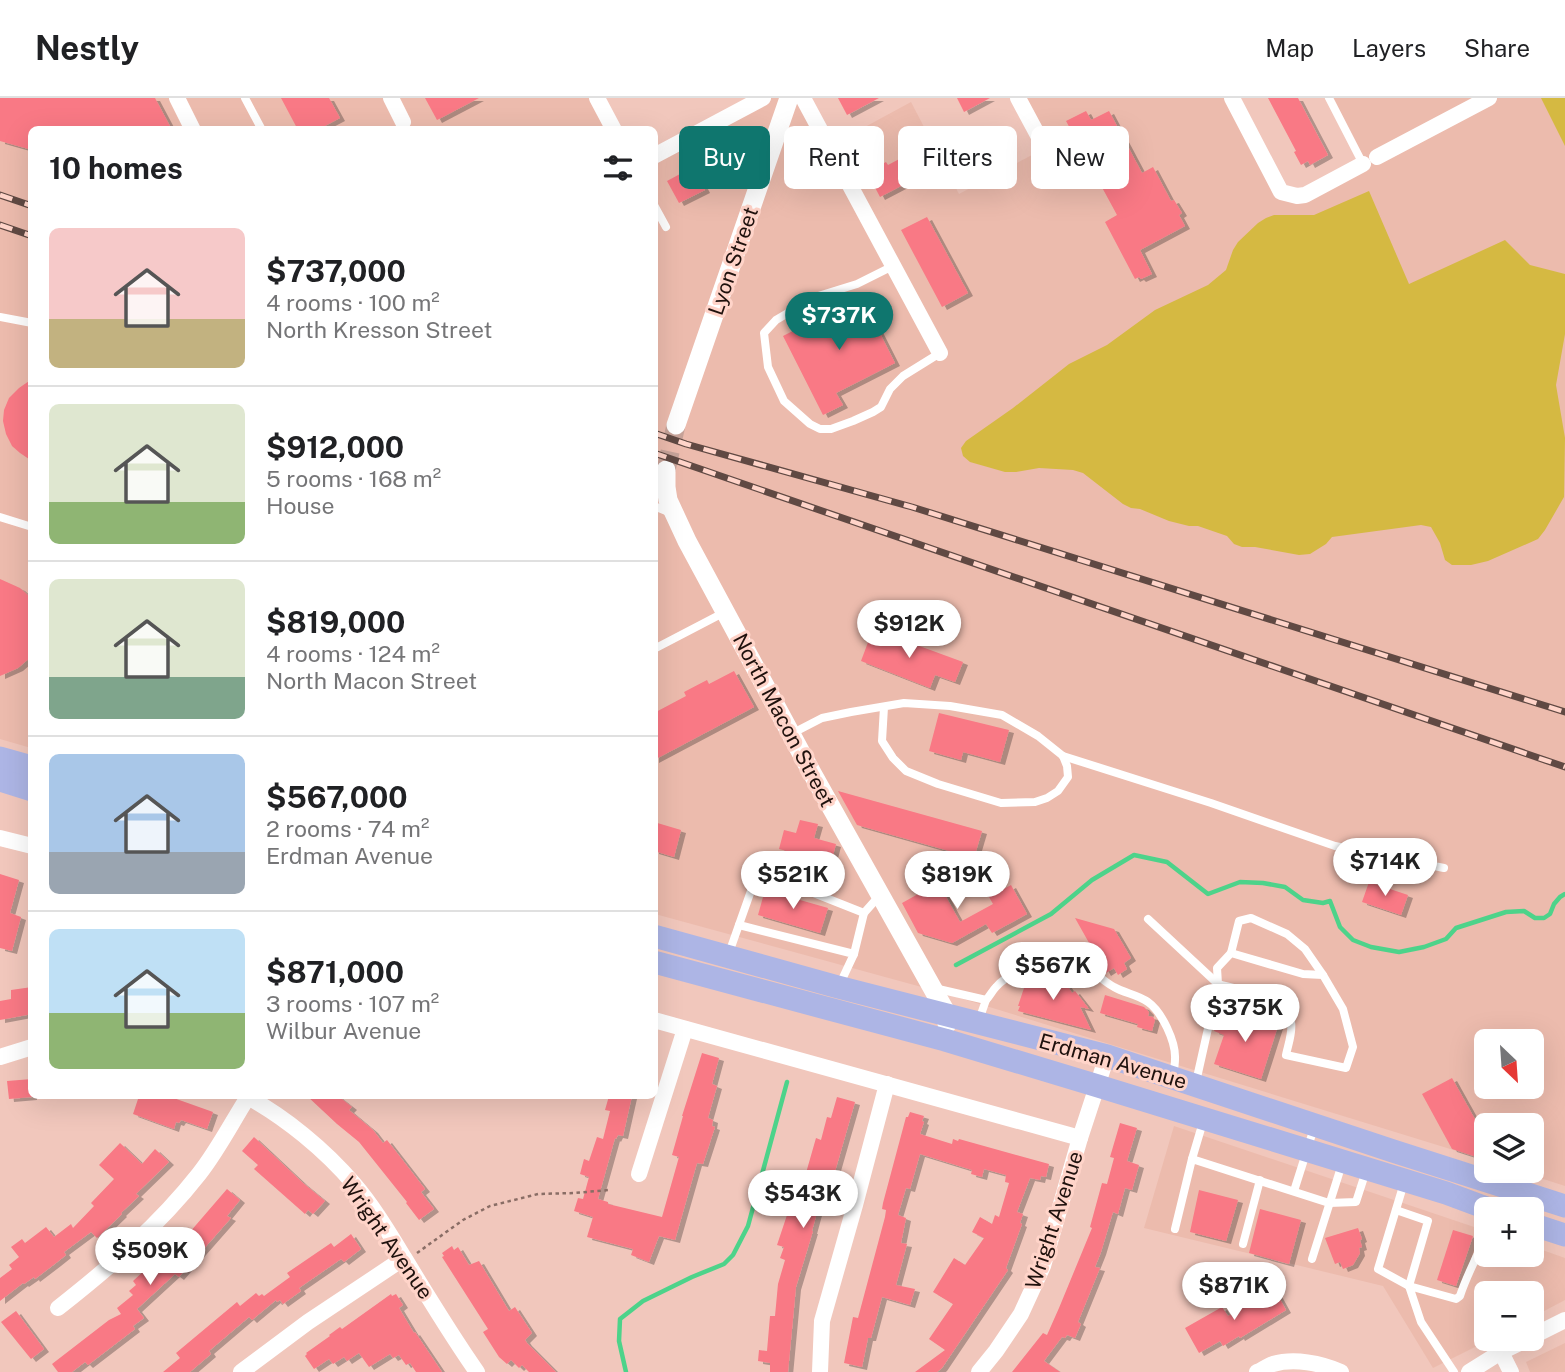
<!DOCTYPE html>
<meta charset="utf-8">
<style>
:root{--surface:#fff;--page:#f2f2f2;--text:#202124;--muted:#757577;--line:#e0e0e0;--accent:#0f766e}
body{margin:0;font-family:"Public Sans",sans-serif;background:var(--page);color:var(--text);height:100vh;display:flex;flex-direction:column;font-size:26px;white-space:nowrap}
*{box-sizing:border-box;margin:0}
p{font-size:23px;color:var(--muted)}
.icon{flex:none;width:38px;height:38px;fill:none;stroke:currentColor;stroke-width:2;stroke-linecap:round;stroke-linejoin:round}
.map{position:relative;flex:1;overflow:hidden}
.side{position:absolute;left:28px;top:28px;width:630px;height:973px;display:flex;flex-direction:column;background:var(--surface);border-radius:10px;box-shadow:0 7px 28px #0002}
.side>*{flex:none}
.hud{position:absolute;left:679px;top:28px;width:665px;height:63px;display:flex;gap:14px}
.needle{width:46px;rotate:155deg}
.tools{position:absolute;left:1474px;top:931px;display:grid;gap:14px}
.tools a{display:grid;place-items:center;width:70px;height:70px;border-radius:10px;background:var(--surface);box-shadow:0 7px 28px #0002;font-size:35px}
.price{position:absolute;translate:-50% -60px;padding:0 16px;border-radius:24px;background:#fff;color:#222;font-size:23px;line-height:46px;filter:drop-shadow(0 2px 4px #0008)}
.price::after{content:'';position:absolute;left:50%;top:42px;width:21px;height:16px;margin-left:-10px;background:inherit;clip-path:polygon(0 0,100% 0,50% 100%)}
.price.active{background:var(--accent);color:#fff}
ul{padding:0;list-style:none}
li{display:flex;align-items:center;gap:21px;height:175px;padding:0 21px}
li+li{border-top:2px solid var(--line)}
li span{display:grid;place-items:center;flex:none;width:196px;height:140px;border-radius:10px;color:#555}
li>.icon{margin-inline-start:auto}
span .icon{width:84px;height:84px;fill:#fffc;stroke-width:1}
li b{font-size:30px}
h2{display:flex;justify-content:space-between;align-items:center;height:84px;padding:0 21px;font-size:30px}
.pill{padding:0 24px;border-radius:10px;background:var(--surface);box-shadow:0 7px 28px #0002;font-size:24px;line-height:63px}
.pill.active{background:var(--accent);color:#fff}
header{display:flex;align-items:center;gap:42px;box-sizing:border-box;height:98px;padding:0 35px;background:var(--surface);border-bottom:2px solid var(--line)}
header strong{font-size:33px}
nav{display:flex;gap:38px;margin-inline-start:auto;font-size:24px}
.map>svg:first-child{display:block}
</style>
<header>
<strong>Nestly</strong>
<nav><a>Map</a><a>Layers</a><a>Share</a></nav>
</header>
<div class="map">
<svg width="1565" height="1274" viewBox="0 0 1565 1274">
<defs>
<filter id="shadow"><feDropShadow dx="5" dy="3" stdDeviation="0" flood-color="#0004"/></filter>
</defs>
<rect width="100%" height="100%" fill="#f1c7bc"/>
<g fill="#ecbbad" fill-rule="evenodd">
<polygon points="0,0 597,0 615,31 32,32 31,650 0,641"/>
<path d="M757,0H802L828,49L911,4L959,96L1043,51L1016,0H1229L1274,84L1301,98L1365,65L1331,0H1565V1088L1519,1073H1531V1027H1486V1062L947,896L655,816L654,56ZM1486,943H1531V989H1486Z"/>
<polygon points="1174,1028 1486,1133 1486,1157 1531,1157 1531,1148 1565,1160 1565,1202 1531,1220 1531,1195 1486,1195 1486,1241 1491,1241 1433,1270 1383,1188 1144,1130"/>
<polygon points="1565,1245 1565,1274 1530,1274 1526,1264"/>
</g>
<g fill="#d5b942">
<polygon points="1541,0 1565,0 1565,48"/>
<polygon points="1369,93 1409,186 1505,142 1530,167 1565,176 1565,236 1556,287 1565,340 1564,399 1545,432 1538,441 1488,463 1471,467 1452,467 1445,462 1440,445 1431,429 1421,427 1332,439 1326,446 1310,456 1299,457 1255,449 1242,449 1234,446 1227,438 1198,428 1189,428 1169,423 1140,411 1131,410 1123,406 1083,375 1073,372 1039,370 1016,374 1005,374 970,364 963,358 961,350 966,343 1013,310 1069,266 1107,247 1155,212 1208,187 1226,172 1233,152 1238,144 1258,125 1266,120 1274,117 1314,117"/>
</g>
<g fill="none" stroke-linecap="round" stroke-linejoin="round">
<g stroke="#4dd38a" stroke-width="4.5">
<polyline points="956,867 1051,816 1092,782 1134,757 1167,764 1208,796 1240,784 1263,785 1285,789 1303,802 1323,805 1330,803 1340,829 1353,842 1371,849 1399,854 1424,849 1446,841 1456,830 1506,814 1524,813 1535,820 1544,820 1550,816 1554,806 1560,799 1565,796"/>
<polyline points="626,1274 619,1243 620,1221 643,1203 692,1179 724,1166 733,1157 748,1128 787,984"/>
</g>
</g>
<g fill="#f97985" filter="url(#shadow)">
<polygon points="0,0 155,0 172,32 32,32 32,52 0,43"/>
<polygon points="281,0 329,0 340,20 317,32 298,32"/>
<polygon points="425,0 479,0 437,22"/>
<polygon points="838,0 879,0 847,17"/>
<polygon points="957,0 990,0 964,14"/>
<polygon points="1268,0 1298,0 1328,57 1310,67 1308,63 1301,67 1294,54 1296,53"/>
<polygon points="1086,13 1091,22 1109,13 1142,75 1153,69 1171,103 1174,102 1182,115 1179,117 1185,128 1140,152 1152,176 1141,181 1139,179 1135,181 1105,124 1117,117 1066,23"/>
<polygon points="928,42 929,45 936,42 947,64 880,99 867,74 886,64 888,67 918,51 917,48"/>
<polygon points="693,69 705,92 679,105 667,83"/>
<polygon points="927,119 968,195 942,209 901,132"/>
<polygon points="861,198 895,265 836,295 843,307 823,317 783,238"/>
<polygon points="32,281 32,363 20,355 12,348 6,336 3,323 4,312 9,300 19,290"/>
<polygon points="0,481 20,490 32,501 32,558 18,570 0,578"/>
<polygon points="873,531 963,564 955,584 935,577 930,590 861,563"/>
<polygon points="734,573 754,609 654,662 654,615 686,598 684,594 707,582 709,586"/>
<polygon points="939,615 1009,632 1000,664 963,654 961,662 929,653"/>
<polygon points="838,693 982,733 974,760 857,727"/>
<polygon points="800,722 818,726 814,740 836,746 831,765 809,760 808,766 792,761 794,755 779,751 784,732 796,735"/>
<polygon points="654,724 681,732 674,759 654,753"/>
<polygon points="930,770 960,824 993,806 989,799 1011,787 1027,816 992,835 986,826 952,845 918,835 902,805 920,795 911,781"/>
<polygon points="0,776 19,782 10,815 21,819 12,853 0,850"/>
<polygon points="1369,784 1408,797 1401,817 1362,804"/>
<polygon points="765,792 828,810 820,835 758,817"/>
<polygon points="1075,820 1114,831 1131,860 1124,865 1127,871 1118,877 1114,870 1106,875"/>
<polygon points="1056,870 1072,895 1075,893 1089,911 1080,909 1091,932 1018,913 1020,908 1018,908 1028,878 1052,885"/>
<polygon points="32,889 32,916 0,922 0,903 11,901 11,892"/>
<polygon points="1105,897 1144,909 1149,914 1148,918 1153,919 1155,922 1152,933 1137,929 1138,926 1100,915"/>
<polygon points="1232,913 1278,928 1261,981 1214,966 1224,937 1214,933 1217,920 1228,924"/>
<polygon points="702,955 719,960 712,986 717,988 708,1020 713,1022 712,1028 715,1029 703,1066 697,1065 675,1142 659,1138 649,1164 631,1157 633,1151 587,1139 593,1119 574,1113 578,1100 583,1101 589,1079 580,1076 584,1061 589,1063 597,1039 603,1041 610,1013 605,1012 609,998 632,998 623,1038 618,1037 616,1041 615,1040 598,1101 608,1104 608,1106 662,1119 679,1059 672,1057 683,1018 682,1018"/>
<polygon points="1452,980 1486,1041 1486,1062 1452,1051 1422,996"/>
<polygon points="32,981 32,999 9,1001 7,983"/>
<polygon points="139,998 168,998 213,1014 207,1031 181,1022 179,1025 176,1024 174,1031 133,1016"/>
<polygon points="307,998 338,998 352,1009 349,1012 373,1032 383,1045 387,1042 425,1091 421,1094 434,1111 419,1122 406,1105 407,1104 359,1044 337,1026"/>
<polygon points="837,999 855,1004 830,1091 824,1089 812,1133 813,1133 796,1189 788,1274 770,1274 770,1265 758,1263 759,1252 767,1253 770,1218 775,1218 778,1186 785,1162 780,1160 784,1149 777,1147 788,1114 783,1113 793,1078 804,1082 816,1040 821,1042 827,1019 831,1020"/>
<polygon points="910,1014 924,1018 922,1023 924,1024 920,1036 952,1046 953,1041 958,1043 959,1041 1049,1066 1046,1079 1041,1078 1040,1082 1030,1080 1017,1114 1023,1116 1020,1125 1022,1126 1006,1170 1008,1172 942,1270 937,1274 915,1274 945,1252 929,1241 953,1206 933,1194 954,1160 965,1167 984,1140 972,1134 980,1119 992,1126 995,1117 999,1119 1009,1085 1005,1084 1006,1077 984,1071 982,1079 971,1076 972,1072 920,1056 910,1091 906,1090 898,1117 906,1120 901,1145 907,1146 896,1187 915,1191 910,1207 882,1199 871,1240 868,1240 862,1269 844,1265 853,1219 858,1220 885,1119 886,1112 882,1111 883,1105 906,1019 908,1019"/>
<polygon points="1120,1025 1137,1030 1127,1063 1139,1067 1132,1092 1125,1090 1118,1116 1113,1114 1101,1154 1095,1169 1100,1170 1078,1224 1081,1226 1075,1240 1067,1237 1065,1240 1062,1239 1044,1263 1060,1274 1012,1274 1043,1235 1047,1237 1059,1210 1092,1130 1090,1129 1102,1085 1107,1086 1114,1060 1110,1059"/>
<polygon points="254,1039 303,1085 325,1103 313,1116 308,1112 305,1116 254,1071 258,1067 242,1053"/>
<polygon points="120,1045 142,1066 155,1051 169,1064 136,1096 139,1098 121,1115 122,1116 97,1140 91,1134 64,1154 66,1157 56,1165 35,1181 34,1179 24,1186 23,1185 0,1203 0,1180 12,1171 9,1167 19,1159 11,1149 22,1141 25,1145 46,1129 54,1139 71,1126 73,1130 94,1108 91,1105 114,1081 99,1067"/>
<polygon points="227,1091 240,1102 227,1118 231,1120 179,1179 175,1176 137,1211 144,1220 133,1228 135,1231 88,1267 85,1264 72,1274 58,1274 52,1266 109,1222 121,1216 117,1210 133,1197 129,1193 136,1187 133,1183 162,1156 165,1159 176,1148 177,1149"/>
<polygon points="1199,1092 1238,1102 1226,1143 1190,1134"/>
<polygon points="1260,1111 1301,1122 1289,1166 1249,1155"/>
<polygon points="1358,1130 1362,1141 1360,1142 1362,1149 1359,1150 1360,1155 1353,1167 1343,1171 1340,1164 1335,1166 1325,1140"/>
<polygon points="1453,1132 1473,1138 1456,1188 1437,1182"/>
<polygon points="351,1136 361,1151 344,1164 341,1161 299,1190 301,1193 283,1206 280,1202 277,1204 276,1202 252,1222 249,1219 209,1253 211,1256 190,1274 163,1274 180,1260 176,1255 237,1204 240,1208 256,1195 259,1198 262,1196 264,1198 290,1179 287,1175 331,1145 334,1149"/>
<polygon points="452,1148 454,1152 458,1149 469,1167 479,1163 509,1213 515,1209 532,1235 525,1242 527,1245 556,1274 529,1274 522,1267 519,1270 511,1262 507,1266 499,1259 483,1234 488,1231 442,1159 444,1158 442,1155"/>
<polygon points="1275,1192 1286,1212 1240,1240 1239,1238 1223,1248 1220,1243 1199,1255 1185,1230 1222,1209 1228,1218"/>
<polygon points="391,1196 392,1198 396,1196 403,1207 399,1210 414,1235 415,1234 442,1274 416,1274 410,1265 406,1267 399,1257 393,1260 390,1256 369,1269 359,1255 347,1263 344,1259 333,1266 329,1261 314,1271 305,1258 307,1256 306,1255 330,1238 329,1237 340,1229 342,1231"/>
<polygon points="16,1213 44,1251 31,1261 1,1224"/>
</g>
<g fill="none" stroke-linecap="round" stroke-linejoin="round">
<polyline stroke="#c7a399" stroke-width="19" stroke-dasharray="19 10" stroke-linecap="butt" points="666,372 676,327"/>
<polyline stroke="#896d65" stroke-width="2.5" stroke-dasharray="3.5 3.5" stroke-linecap="butt" points="417,1155 463,1122 490,1108 538,1096 574,1095 609,1092"/>
<g stroke="#fff" stroke-width="8">
<polyline points="245,0 262,32"/>
<polyline points="1329,0 1363,66"/>
<polyline points="654,107 666,129"/>
<polyline points="893,168 857,186 815,199 776,222 764,235 768,269 784,303 810,326 820,331 831,331 853,323 873,314 881,309 890,291 903,278 940,255"/>
<polyline points="0,219 32,225"/>
<polyline points="654,408 671,415"/>
<polyline points="0,419 32,429"/>
<polyline points="654,551 725,514"/>
<polyline points="791,636 822,620 851,614 904,605 950,608 1002,617 1038,638 1063,658 1067,668 1068,679 1058,693 1047,700 1035,704 1001,705 938,686 906,673 893,660 882,643 884,609"/>
<polyline points="1063,658 1211,705 1335,748 1444,770"/>
<polyline points="1148,821 1218,886"/>
<polyline points="739,827 854,856 839,888"/>
<polyline points="729,855 758,773 864,815 880,797"/>
<polyline points="1231,855 1239,823 1251,820 1287,836 1305,851 1323,877"/>
<polyline points="854,856 864,815"/>
<polyline points="934,890 986,902 979,922"/>
<path d="M986,902C990,898 992,893 996,889C1009,874 1055,853 1074,861C1085,865 1101,882 1114,889C1124,895 1139,897 1148,904C1162,914 1176,944 1175,961C1175,966 1174,972 1173,977"/>
<path d="M1196,984L1218,886C1239,892 1285,898 1291,924C1293,934 1288,947 1286,957L1346,970L1353,949L1343,911L1323,877L1303,876L1231,855L1217,870L1218,886"/>
<polyline points="1192,1061 1203,1024"/>
<polyline points="1404,1085 1378,1171 1409,1188 1421,1224 1454,1274"/>
<polyline points="1294,1093 1314,1030"/>
<path d="M1396,1112L1428,1123L1409,1188L1456,1201L1460,1198C1467,1176 1478,1158 1486,1136"/>
<polyline points="1175,1131 1192,1061 1329,1105 1356,1104 1366,1073"/>
<polyline points="1243,1146 1260,1082"/>
<polyline points="1312,1161 1342,1066"/>
</g>
<g stroke="#fff" stroke-width="16">
<polyline points="177,0 193,32"/>
<polyline points="391,0 403,24"/>
<polyline points="597,0 614,32"/>
<polyline points="803,0 940,255"/>
<polyline points="1018,0 1055,69"/>
<polyline points="1232,0 1281,94 1297,98 1305,97 1363,66"/>
<polyline points="654,58 763,0"/>
<polyline points="1377,59 1489,0"/>
<polyline points="0,740 32,748"/>
<polyline points="654,922 1080,1040"/>
<polyline points="0,959 32,949"/>
<path d="M246,998C285,1019 325,1052 354,1086C373,1108 389,1135 405,1161C428,1199 451,1237 477,1274"/>
<polyline points="639,1076 685,931"/>
<path d="M58,1210C109,1170 159,1127 199,1076C218,1052 232,1024 248,999"/>
<polyline points="1531,1239 1565,1222"/>
<polyline points="1501,1254 1511,1274"/>
<polyline points="241,1274 308,1224 404,1160"/>
<polyline points="820,1274 822,1223 855,1107 887,986"/>
<polyline points="979,1274 996,1253 1021,1216 1043,1168 1080,1040 1107,958"/>
<path d="M1257,1274C1262,1272 1267,1268 1273,1266C1294,1260 1321,1265 1341,1274"/>
<polyline points="1469,1274 1501,1254 1528,1241"/>
</g>
<g stroke="#fff" stroke-width="19">
<polyline points="676,327 789,0"/>
<polyline points="666,372 666,389 668,402 687,443 812,675 948,918 947,926"/>
</g>
<g stroke="#adb5e5" stroke-width="23">
<polyline points="0,660 32,669"/>
<polyline points="0,682 32,692"/>
<polyline points="654,838 838,889 1107,958 1393,1053 1565,1108"/>
<polyline points="654,864 945,942 1098,988 1446,1095 1489,1111"/>
<polyline points="1531,1126 1565,1137"/>
</g>
<defs>
<g id="rail">
<polyline points="0,97 32,108"/>
<polyline points="0,127 32,138"/>
<polyline points="654,335 686,346 912,409 1565,614"/>
<polyline points="654,355 1565,669"/>
</g>
</defs>
<use href="#rail" stroke="#604943" stroke-width="7"/>
<use href="#rail" stroke="#ffd4c9" stroke-width="4.5" stroke-dasharray="13" stroke-linecap="butt"/>
</g>
<g text-anchor="middle" dominant-baseline="central" stroke-width="6" stroke-linejoin="round" paint-order="stroke">
<g font-size="21" fill="#1f110d" stroke="#ffd4c9">
<text transform="translate(733 163) rotate(-71)">Lyon Street</text>
<text transform="translate(784 622) rotate(62)">North Macon Street</text>
<text transform="translate(1113 963) rotate(16)">Erdman Avenue</text>
<text transform="translate(1054 1122) rotate(-72)">Wright Avenue</text>
<text transform="translate(387 1140) rotate(55)">Wright Avenue</text>
</g>
</g>
</svg>
<div class="tools">
<a><svg class="needle" viewBox="-14 -14 28 28"><path d="M0-13l5 13h-10z" fill="#e53935"/><path d="M0 13l5-13h-10z" fill="#757577"/></svg></a>
<a><svg class="icon" aria-label="layers" viewBox="0 0 24 24"><path d="M12 4l9 5-9 5-9-5zM3 14l9 5 9-5"/></svg></a>
<a>+</a>
<a>−</a>
</div>
<b class="price active" style="left:839px;top:254px">$737K</b>
<b class="price" style="left:909px;top:562px">$912K</b>
<b class="price" style="left:1385px;top:800px">$714K</b>
<b class="price" style="left:793px;top:813px">$521K</b>
<b class="price" style="left:957px;top:813px">$819K</b>
<b class="price" style="left:1053px;top:904px">$567K</b>
<b class="price" style="left:1245px;top:946px">$375K</b>
<b class="price" style="left:803px;top:1132px">$543K</b>
<b class="price" style="left:150px;top:1189px">$509K</b>
<b class="price" style="left:1234px;top:1224px">$871K</b>
<div class="hud">
<a class="pill active">Buy</a>
<a class="pill">Rent</a>
<a class="pill">Filters</a>
<a class="pill">New</a>
</div>
<section class="side">
<h2>10 homes<svg class="icon" aria-label="filters" viewBox="0 0 24 24"><path d="M4 7h16M4 17h16"/><circle cx="9" cy="7" r="2"/><circle cx="15" cy="17" r="2"/></svg></h2>
<ul>
<li><span style="background:linear-gradient(#f6c9c9 65%,#c2b280 0)"><svg class="icon" aria-label="home" viewBox="0 0 24 24"><path d="M3 11l9-7 9 7M6 9v11h12V9"/></svg></span><div><b>$737,000</b><p>4 rooms · 100 m²</p><p>North Kresson Street</p></div></li>
<li><span style="background:linear-gradient(#dfe7d0 70%,#8fb573 0)"><svg class="icon" aria-label="home" viewBox="0 0 24 24"><path d="M3 11l9-7 9 7M6 9v11h12V9"/></svg></span><div><b>$912,000</b><p>5 rooms · 168 m²</p><p>House</p></div></li>
<li><span style="background:linear-gradient(#dfe7d0 70%,#7fa58c 0)"><svg class="icon" aria-label="home" viewBox="0 0 24 24"><path d="M3 11l9-7 9 7M6 9v11h12V9"/></svg></span><div><b>$819,000</b><p>4 rooms · 124 m²</p><p>North Macon Street</p></div></li>
<li><span style="background:linear-gradient(#a9c7e8 70%,#9aa5b1 0)"><svg class="icon" aria-label="home" viewBox="0 0 24 24"><path d="M3 11l9-7 9 7M6 9v11h12V9"/></svg></span><div><b>$567,000</b><p>2 rooms · 74 m²</p><p>Erdman Avenue</p></div></li>
<li><span style="background:linear-gradient(#bfe0f5 60%,#8fb573 0)"><svg class="icon" aria-label="home" viewBox="0 0 24 24"><path d="M3 11l9-7 9 7M6 9v11h12V9"/></svg></span><div><b>$871,000</b><p>3 rooms · 107 m²</p><p>Wilbur Avenue</p></div></li>
</ul>
</section>
</div>
